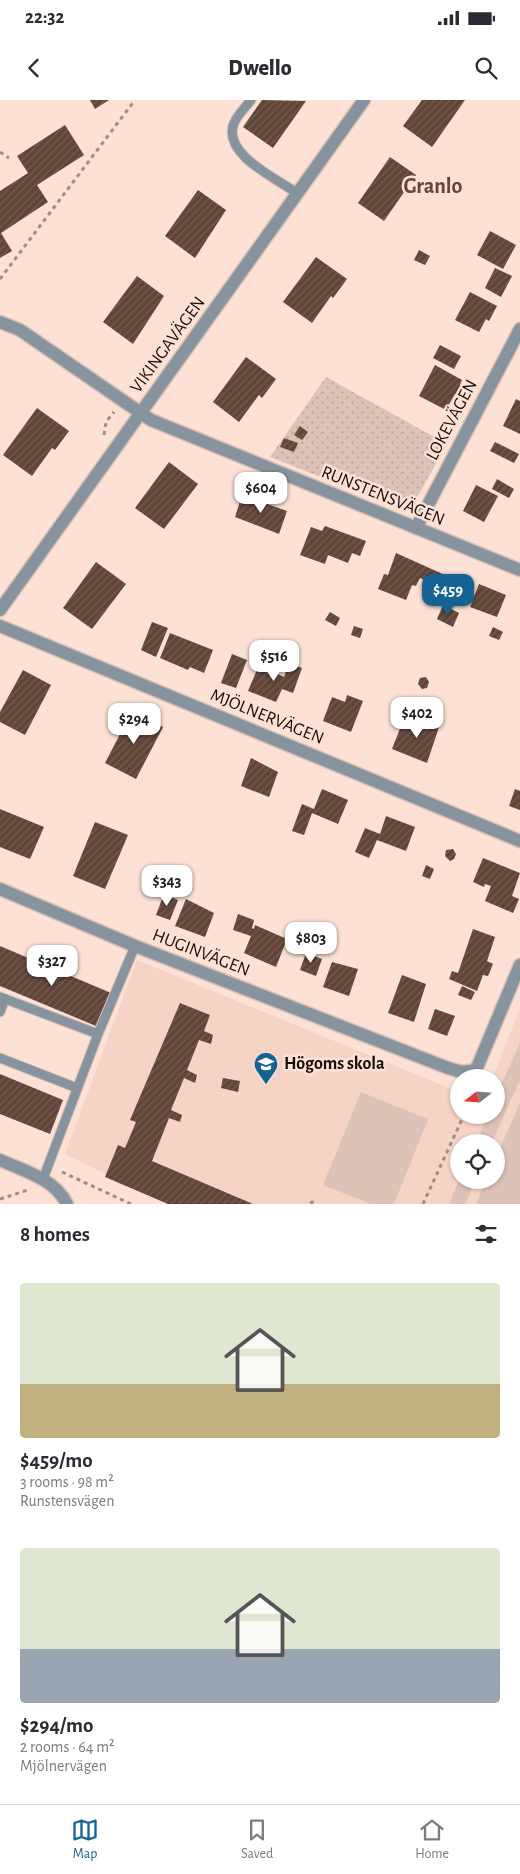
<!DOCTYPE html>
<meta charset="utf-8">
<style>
:root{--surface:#fff;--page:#f2f2f3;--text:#2b2b33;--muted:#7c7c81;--line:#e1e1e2;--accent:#156395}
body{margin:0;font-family:"Alegreya Sans",sans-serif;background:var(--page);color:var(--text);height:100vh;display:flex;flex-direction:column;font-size:19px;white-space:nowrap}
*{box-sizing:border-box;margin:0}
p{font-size:16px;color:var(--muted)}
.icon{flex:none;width:28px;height:28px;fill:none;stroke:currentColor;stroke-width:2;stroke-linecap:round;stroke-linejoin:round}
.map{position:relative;height:1104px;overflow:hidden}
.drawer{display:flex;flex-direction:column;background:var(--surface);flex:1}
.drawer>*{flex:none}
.needle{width:32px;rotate:253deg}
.tools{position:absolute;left:450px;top:969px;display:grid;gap:10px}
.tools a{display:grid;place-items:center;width:55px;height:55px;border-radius:50%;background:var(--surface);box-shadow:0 1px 4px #0004;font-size:25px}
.price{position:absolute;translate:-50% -42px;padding:0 11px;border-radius:10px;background:#fff;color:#222;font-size:16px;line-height:32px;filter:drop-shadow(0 1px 2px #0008)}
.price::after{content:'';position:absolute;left:50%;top:30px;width:15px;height:11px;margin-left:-8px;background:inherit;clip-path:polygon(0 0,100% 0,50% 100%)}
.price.selected{background:var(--accent);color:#fff}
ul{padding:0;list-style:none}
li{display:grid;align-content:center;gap:10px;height:265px;padding:0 20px}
li span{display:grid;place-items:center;height:155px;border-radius:5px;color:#555}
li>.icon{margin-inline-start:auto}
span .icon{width:90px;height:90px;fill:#fffc;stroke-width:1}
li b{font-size:21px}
h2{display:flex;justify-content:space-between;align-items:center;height:60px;padding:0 20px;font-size:21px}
.status{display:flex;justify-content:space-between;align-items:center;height:35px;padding:0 25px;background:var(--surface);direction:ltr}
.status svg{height:14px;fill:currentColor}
header{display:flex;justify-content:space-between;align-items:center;height:65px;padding:0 20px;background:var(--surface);font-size:22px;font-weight:800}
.tab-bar{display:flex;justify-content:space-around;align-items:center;height:70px;border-top:1px solid var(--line);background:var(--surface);font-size:14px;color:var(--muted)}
.tab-bar a{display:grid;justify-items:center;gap:2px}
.tab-bar .selected{color:var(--accent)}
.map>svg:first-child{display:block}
</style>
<div class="status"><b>22:32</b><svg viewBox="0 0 49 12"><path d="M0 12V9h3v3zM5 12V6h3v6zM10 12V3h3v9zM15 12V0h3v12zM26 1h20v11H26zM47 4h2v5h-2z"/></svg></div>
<header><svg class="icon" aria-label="back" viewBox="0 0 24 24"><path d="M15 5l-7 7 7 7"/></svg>Dwello<svg class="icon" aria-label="search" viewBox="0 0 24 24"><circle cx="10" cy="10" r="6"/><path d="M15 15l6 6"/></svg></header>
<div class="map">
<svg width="520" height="1104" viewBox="0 0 520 1104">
<defs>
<pattern id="park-dots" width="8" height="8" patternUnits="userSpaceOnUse" patternTransform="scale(1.25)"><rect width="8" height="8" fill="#dcc2b7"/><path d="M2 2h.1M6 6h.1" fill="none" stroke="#bca69c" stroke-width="1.8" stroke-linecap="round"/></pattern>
<pattern id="building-hatch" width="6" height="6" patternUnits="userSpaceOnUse" patternTransform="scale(1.25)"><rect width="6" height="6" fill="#614538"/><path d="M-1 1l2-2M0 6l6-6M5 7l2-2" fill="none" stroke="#735c51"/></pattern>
</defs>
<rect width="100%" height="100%" fill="#fde1d5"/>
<path fill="#f6d4c5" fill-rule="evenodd" d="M137,860L459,992V1015H496V978L493,977L520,908V1104H167L65,1054ZM459,1042H496V1080H459Z"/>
<polygon fill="url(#park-dots)" points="326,277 447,344 415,401 400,408 270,357"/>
<g fill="#dcc2b7">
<polygon points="520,943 520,980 492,1042 476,1042 488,1015 496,1015 496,996"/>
<polygon points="361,992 428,1019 394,1104 371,1104 323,1085"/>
<polygon points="520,1003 520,1104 476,1104 486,1080 496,1080 496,1057"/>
<polygon points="459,1080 476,1080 465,1104 449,1104"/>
</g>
<g fill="url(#building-hatch)">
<polygon points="90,0 109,0 95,9"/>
<polygon points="262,0 306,1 273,48 243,27"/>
<polygon points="422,0 465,0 432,47 403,26"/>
<polygon points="65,25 84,55 37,85 48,102 1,133 12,151 0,158 0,91 28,73 17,56"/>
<polygon points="390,57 416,75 384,121 358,103"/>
<polygon points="198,90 226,110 195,158 165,136"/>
<polygon points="490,131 516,145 503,169 477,155"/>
<polygon points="419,150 430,156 425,165 414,160"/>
<polygon points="316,157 347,179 333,198 331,196 312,223 283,202"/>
<polygon points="495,168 512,176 501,197 485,188"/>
<polygon points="137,176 164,196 133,244 103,222"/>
<polygon points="470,192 497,206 489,221 486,219 479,232 455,220"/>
<polygon points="440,245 461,256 454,269 433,258"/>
<polygon points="246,257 276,279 262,298 259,295 239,322 213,302"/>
<polygon points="435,265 462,280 460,285 464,287 459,296 455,294 446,310 419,296"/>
<polygon points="516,299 520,301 520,334 503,326"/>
<polygon points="37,308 69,331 55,350 52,348 32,376 3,355"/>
<polygon points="300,326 308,332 302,340 294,335"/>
<polygon points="284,338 298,343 294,352 280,347"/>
<polygon points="495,342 519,354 514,363 490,351"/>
<polygon points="169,362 198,384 164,429 135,408"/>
<polygon points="497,379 514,389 509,398 492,389"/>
<polygon points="476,385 498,396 484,422 463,411"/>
<polygon points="242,395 287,411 279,434 235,417"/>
<polygon points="325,426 366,441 360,456 352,453 348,463 328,455 325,464 300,455 311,427 322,431"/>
<polygon points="396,453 445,475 435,497 426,492 430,483 420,478 416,486 412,485 406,500 378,489 384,474 388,475"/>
<polygon points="96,462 126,484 92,529 63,508"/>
<polygon points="479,484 506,495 497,517 470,507"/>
<polygon points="443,505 459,513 453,527 437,519"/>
<polygon points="330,512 340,518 336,526 325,520"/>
<polygon points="152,522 168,528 156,557 141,550"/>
<polygon points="354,526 363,529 360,538 351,535"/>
<polygon points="493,527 503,532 499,540 489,536"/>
<polygon points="170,533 213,550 204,573 190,567 188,570 160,558"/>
<polygon points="232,554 247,560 236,588 221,583"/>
<polygon points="289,563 302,568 293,593 282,589 276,602 248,591 259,565 284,577"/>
<polygon points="23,570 51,585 25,635 0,622 0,612"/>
<polygon points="426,577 429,582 427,588 422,589 418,584 420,578"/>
<polygon points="347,595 363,601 351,632 323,621 332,597 345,602"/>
<polygon points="132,611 163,627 136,679 105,663"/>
<polygon points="428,615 441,621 427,663 392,649 403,621 422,629"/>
<polygon points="251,658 278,672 269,697 241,686"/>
<polygon points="322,689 348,700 338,724 312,713 304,735 292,731 302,704 314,709"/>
<polygon points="515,689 520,691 520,710 509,706"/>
<polygon points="0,709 44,727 30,759 0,747"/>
<polygon points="386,716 415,727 406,751 377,740 369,758 355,752 365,728 380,734"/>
<polygon points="95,722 128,735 105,789 73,776"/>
<polygon points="453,749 456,754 454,759 450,761 445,756 446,750"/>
<polygon points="483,758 520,773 512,796 519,799 513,813 485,801 491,786 485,784 484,787 473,782"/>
<polygon points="426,765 434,769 430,779 422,776"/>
<polygon points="176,776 188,782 183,793 171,787"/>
<polygon points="164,794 178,800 170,820 156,815"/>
<polygon points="186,799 214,813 205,837 175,826"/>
<polygon points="238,814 254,820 252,828 254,829 255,825 287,839 276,867 244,853 251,836 233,830"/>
<polygon points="473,829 495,837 487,861 493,864 488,876 483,875 477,891 449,879 452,871 458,873"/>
<polygon points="324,833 335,838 331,848 320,843"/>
<polygon points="0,846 111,893 96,926 0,886"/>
<polygon points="306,853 322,859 316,876 300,870"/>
<polygon points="332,862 358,869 349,896 323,887"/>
<polygon points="402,875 426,884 414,922 388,913"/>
<polygon points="462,886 475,892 471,900 458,895"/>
<polygon points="180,903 210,915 204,931 213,935 211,944 199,940 187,970 197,975 195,983 184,978 171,1010 182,1015 180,1022 169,1018 152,1061 253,1104 168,1104 105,1077 118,1045 125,1048 136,1022 130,1020"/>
<polygon points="435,909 455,916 447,936 428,929"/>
<polygon points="0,974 63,1000 50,1034 0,1014"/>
<polygon points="223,978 240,981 238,992 221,988"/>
</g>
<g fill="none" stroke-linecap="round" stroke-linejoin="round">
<defs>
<g id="service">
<path d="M251,0C246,7 235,17 233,26C225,56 278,79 298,94"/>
<polyline points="0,897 98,934"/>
<polyline points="0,912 5,899"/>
<polyline points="0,958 77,988"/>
<polyline points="43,1079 98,934 135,846"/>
</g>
<g id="minor">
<polyline points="0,222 20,230 151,320 520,470"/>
<polyline points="416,428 520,229"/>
<polyline points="0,510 364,0"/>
<polyline points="0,526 520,741"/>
<polyline points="0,789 135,846 448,968 462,972 476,970 520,865"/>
<path d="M0,1060C24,1071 55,1079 67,1104"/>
</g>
</defs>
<use href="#service" stroke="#d9bfb4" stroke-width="11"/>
<use href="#minor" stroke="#d9bfb4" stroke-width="15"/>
<g stroke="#a28d84" stroke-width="3" stroke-dasharray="4 4" stroke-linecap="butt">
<polyline points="0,52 9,58"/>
<polyline points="0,179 135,0"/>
<polyline points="130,288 146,278"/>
<polyline points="104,335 106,322 114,312"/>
<polyline points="62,1072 131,1104"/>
<polyline points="0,1099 28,1090"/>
<polyline points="311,1104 312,1102 317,1104"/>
<polyline points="423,1104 464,1015"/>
</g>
<use href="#service" stroke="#87939e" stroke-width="9"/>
<use href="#minor" stroke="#87939e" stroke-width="12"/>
</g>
<defs>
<symbol id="school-pin" viewBox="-11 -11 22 30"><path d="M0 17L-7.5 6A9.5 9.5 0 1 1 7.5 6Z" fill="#156395" stroke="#fde1d5"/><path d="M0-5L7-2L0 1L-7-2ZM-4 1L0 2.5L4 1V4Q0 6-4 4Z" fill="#fff"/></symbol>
</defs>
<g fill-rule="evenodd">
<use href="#school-pin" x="252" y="950" width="28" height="38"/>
</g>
<g text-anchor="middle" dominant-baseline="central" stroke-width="5" stroke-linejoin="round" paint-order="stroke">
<g font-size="18" fill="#190d09" stroke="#fde1d5">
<text transform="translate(168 245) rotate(-54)">VIKINGAVÄGEN</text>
<text transform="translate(452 320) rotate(-62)">LOKEVÄGEN</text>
<text transform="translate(383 396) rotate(22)">RUNSTENSVÄGEN</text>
<text transform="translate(267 617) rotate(22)">MJÖLNERVÄGEN</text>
<text transform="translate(201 853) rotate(21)">HUGINVÄGEN</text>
</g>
<g font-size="18" font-weight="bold" fill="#190d09" stroke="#fde1d5" text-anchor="start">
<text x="284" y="964">Högoms skola</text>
</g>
<g font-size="22" font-weight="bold" fill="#63473a" stroke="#fde1d5">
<text x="433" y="86">Granlo</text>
</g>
</g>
</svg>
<div class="tools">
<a><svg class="needle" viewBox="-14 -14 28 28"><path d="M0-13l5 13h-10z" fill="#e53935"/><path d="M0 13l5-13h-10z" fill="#7c7c81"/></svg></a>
<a><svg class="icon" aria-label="locate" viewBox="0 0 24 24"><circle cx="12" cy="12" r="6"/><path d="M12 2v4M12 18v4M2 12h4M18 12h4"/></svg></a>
</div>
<b class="price" style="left:261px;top:414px">$604</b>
<b class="price selected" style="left:448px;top:516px">$459</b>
<b class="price" style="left:274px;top:582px">$516</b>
<b class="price" style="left:417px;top:639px">$402</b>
<b class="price" style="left:134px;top:645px">$294</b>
<b class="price" style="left:167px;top:807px">$343</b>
<b class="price" style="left:311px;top:864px">$803</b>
<b class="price" style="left:52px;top:887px">$327</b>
</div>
<section class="drawer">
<h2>8 homes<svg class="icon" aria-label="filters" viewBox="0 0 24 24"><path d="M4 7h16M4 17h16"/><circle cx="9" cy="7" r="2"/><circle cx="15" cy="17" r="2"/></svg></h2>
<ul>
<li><span style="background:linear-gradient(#dfe7d0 65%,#c2b280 0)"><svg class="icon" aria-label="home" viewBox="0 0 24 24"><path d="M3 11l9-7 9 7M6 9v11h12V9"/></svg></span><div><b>$459/mo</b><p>3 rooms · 98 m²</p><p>Runstensvägen</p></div></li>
<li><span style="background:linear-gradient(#dfe7d0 65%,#9aa5b1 0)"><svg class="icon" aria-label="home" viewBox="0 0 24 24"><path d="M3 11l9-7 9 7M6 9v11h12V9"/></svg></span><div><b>$294/mo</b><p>2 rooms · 64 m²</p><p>Mjölnervägen</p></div></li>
</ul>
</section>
<nav class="tab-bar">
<a class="selected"><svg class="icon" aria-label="map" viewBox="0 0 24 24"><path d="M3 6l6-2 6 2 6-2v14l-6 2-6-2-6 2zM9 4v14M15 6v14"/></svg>Map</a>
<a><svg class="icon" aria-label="saved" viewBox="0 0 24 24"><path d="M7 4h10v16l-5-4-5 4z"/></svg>Saved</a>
<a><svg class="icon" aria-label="home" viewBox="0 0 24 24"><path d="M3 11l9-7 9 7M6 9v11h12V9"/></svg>Home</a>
</nav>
